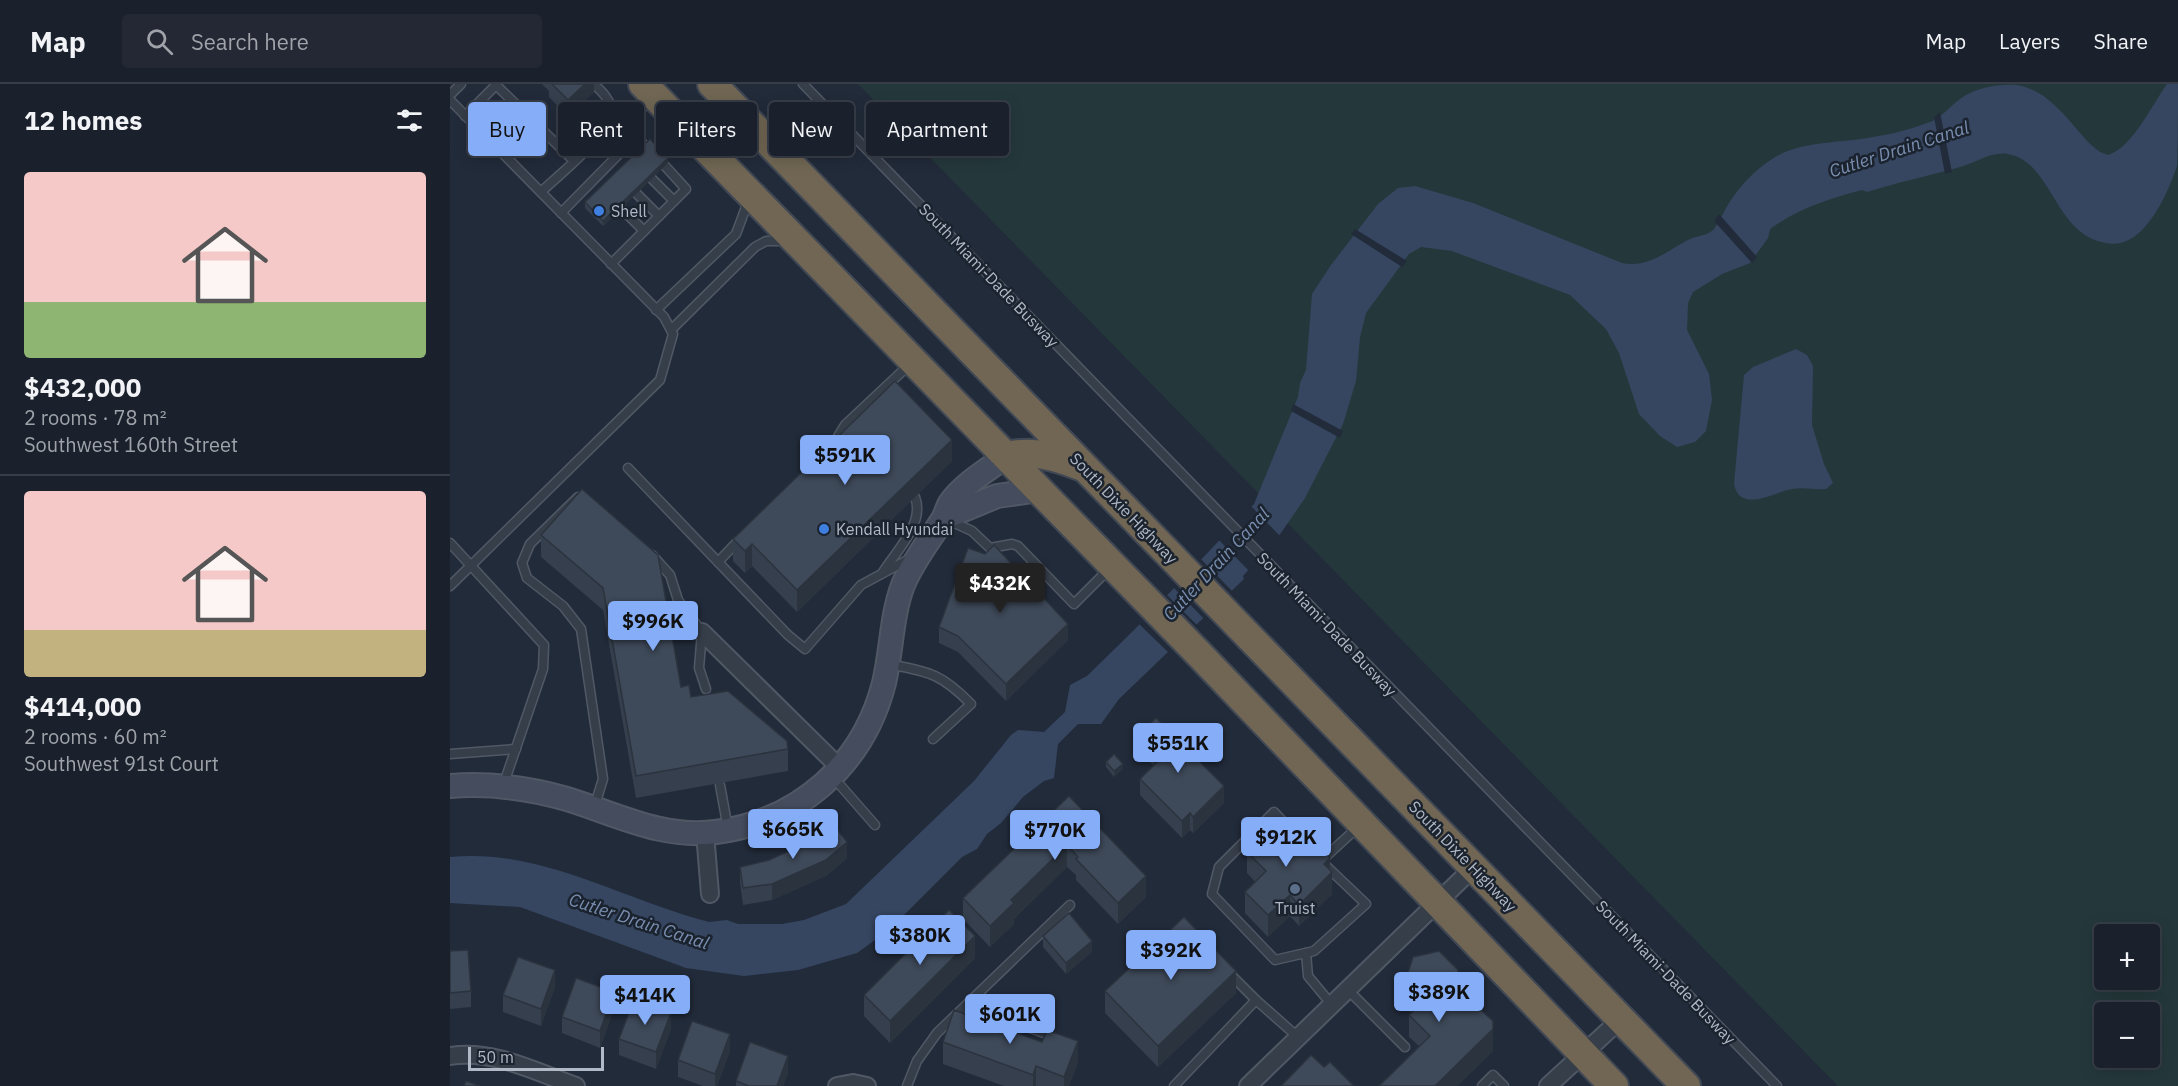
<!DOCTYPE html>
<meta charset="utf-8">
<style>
:root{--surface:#1a202c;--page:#232834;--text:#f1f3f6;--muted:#9fa3a9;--line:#383e48;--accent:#86adf7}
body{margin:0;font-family:"IBM Plex Sans",sans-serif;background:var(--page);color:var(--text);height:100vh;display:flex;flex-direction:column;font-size:22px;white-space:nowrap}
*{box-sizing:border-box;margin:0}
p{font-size:20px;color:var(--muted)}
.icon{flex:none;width:33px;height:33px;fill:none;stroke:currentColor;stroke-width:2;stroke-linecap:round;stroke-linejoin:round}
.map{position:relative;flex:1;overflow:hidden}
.panel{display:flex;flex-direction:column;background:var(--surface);width:450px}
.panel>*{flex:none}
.hud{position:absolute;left:18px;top:18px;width:570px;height:54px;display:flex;gap:12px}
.controls{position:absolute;left:1644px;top:840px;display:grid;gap:12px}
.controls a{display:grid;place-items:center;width:66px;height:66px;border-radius:6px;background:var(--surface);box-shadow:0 3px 15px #0003,0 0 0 2px var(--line);font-size:30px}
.scale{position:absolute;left:18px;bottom:15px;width:136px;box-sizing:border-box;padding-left:6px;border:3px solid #b1b8c6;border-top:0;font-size:16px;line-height:21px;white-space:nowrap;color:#b1b8c6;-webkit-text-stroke:4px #1b232f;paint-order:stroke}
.price{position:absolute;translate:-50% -51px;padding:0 14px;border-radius:6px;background:var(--accent);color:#111;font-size:20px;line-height:39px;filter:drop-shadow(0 2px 3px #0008)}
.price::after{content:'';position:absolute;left:50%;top:36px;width:18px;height:14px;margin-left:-9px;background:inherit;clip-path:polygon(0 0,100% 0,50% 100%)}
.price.current{background:#222;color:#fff}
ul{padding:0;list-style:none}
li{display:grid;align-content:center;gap:12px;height:318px;padding:0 24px}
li+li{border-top:2px solid var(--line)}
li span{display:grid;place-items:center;height:186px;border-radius:6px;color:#555}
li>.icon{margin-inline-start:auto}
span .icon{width:108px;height:108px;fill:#fffc;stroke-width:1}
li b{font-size:26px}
h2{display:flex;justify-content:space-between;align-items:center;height:72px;padding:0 24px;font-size:26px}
.pill{padding:0 21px;border-radius:6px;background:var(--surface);box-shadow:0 3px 15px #0003,0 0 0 2px var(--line);font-size:21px;line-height:54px}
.pill.current{background:var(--accent);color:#111}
header{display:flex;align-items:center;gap:36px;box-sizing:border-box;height:84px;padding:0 30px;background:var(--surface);border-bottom:2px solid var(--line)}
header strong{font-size:28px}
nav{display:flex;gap:33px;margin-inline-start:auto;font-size:21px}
.search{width:420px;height:54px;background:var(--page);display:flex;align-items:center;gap:15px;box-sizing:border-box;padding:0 21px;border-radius:6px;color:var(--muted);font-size:22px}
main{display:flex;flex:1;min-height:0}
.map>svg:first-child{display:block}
</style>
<header>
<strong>Map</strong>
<div class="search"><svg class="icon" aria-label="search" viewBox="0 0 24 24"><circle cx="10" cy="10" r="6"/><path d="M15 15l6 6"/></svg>Search here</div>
<nav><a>Map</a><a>Layers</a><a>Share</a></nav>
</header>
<main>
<section class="panel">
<h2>12 homes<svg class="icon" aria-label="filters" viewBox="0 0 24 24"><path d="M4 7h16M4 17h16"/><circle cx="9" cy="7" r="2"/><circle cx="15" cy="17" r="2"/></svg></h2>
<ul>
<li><span style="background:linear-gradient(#f6c9c9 70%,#8fb573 0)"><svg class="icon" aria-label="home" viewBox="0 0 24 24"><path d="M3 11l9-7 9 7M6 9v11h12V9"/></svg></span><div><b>$432,000</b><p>2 rooms · 78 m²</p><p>Southwest 160th Street</p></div></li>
<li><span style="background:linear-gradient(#f6c9c9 75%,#c2b280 0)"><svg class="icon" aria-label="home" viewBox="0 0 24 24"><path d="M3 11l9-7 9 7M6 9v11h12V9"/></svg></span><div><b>$414,000</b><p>2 rooms · 60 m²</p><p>Southwest 91st Court</p></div></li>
</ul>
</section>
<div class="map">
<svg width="1728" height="1002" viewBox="0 0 1728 1002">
<rect width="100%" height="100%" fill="#222b3a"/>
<path fill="#24383b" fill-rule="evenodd" d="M408,0H1728V1002H1388ZM1654,850H1700V896H1654ZM1654,928H1700V974H1654Z"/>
<g fill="#364661">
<path d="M1717,0H1728C1728,19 1728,67 1727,82C1720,103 1708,130 1692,146C1682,156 1670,162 1656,159C1604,151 1603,78 1558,70C1541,67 1526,79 1510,83C1479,92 1448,98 1417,108L1412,106C1378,115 1349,124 1320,145L1318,154L1300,179L1272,190L1243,208L1238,219L1237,246L1259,290L1262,316L1256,347L1245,358L1227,363L1210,352L1189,330L1169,269L1156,245L1120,211L1002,167L971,163L959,170L916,229L910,253L906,297L893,340L855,414L831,449L793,492L794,495L669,615L651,640H628L608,660L604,694L594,697L573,713L551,739L537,750L527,765L512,773L439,846L407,869L348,886L294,892L236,884L70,823L0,819V773C91,764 173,816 259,838L277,836L288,840H332L354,836L396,820L524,697L561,651L568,646L594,648L615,628L620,601L637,592L684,546L804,420L848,313L850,299L856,286L862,210L881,181L928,120L948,104L965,102L1023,119L1172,179C1199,184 1215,168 1238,156C1245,152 1257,152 1263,146C1269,139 1274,127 1279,119C1290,101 1309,82 1327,72C1353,58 1383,59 1411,55C1432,52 1457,47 1477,39C1491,35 1499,23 1510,15C1525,4 1548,0 1566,1C1611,7 1632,66 1658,71C1682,64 1702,21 1717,0Z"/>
<path d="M1346,265L1357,271L1363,282L1362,341L1374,380L1383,399L1376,405C1365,406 1354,403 1342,405C1324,408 1290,430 1284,400L1294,291L1303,283Z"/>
</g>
<g fill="#222b3a">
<polygon points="1490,28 1502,88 1495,90 1484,33"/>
<polygon points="1269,130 1307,173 1302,179 1264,137"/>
<polygon points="905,145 957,177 952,183 901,150"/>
<polygon points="843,320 893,347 890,354 841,327"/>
<polygon points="800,421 831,453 800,488 767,454"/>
<polygon points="748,472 784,509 756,537 721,501"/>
<polygon points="714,508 749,543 721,571 687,538"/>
</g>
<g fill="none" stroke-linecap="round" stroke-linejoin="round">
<defs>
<g id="lane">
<polyline points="353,0 1327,1002"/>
<polyline points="0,11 11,0"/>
<polyline points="0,16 214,233 223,250 210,296 0,502"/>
<polyline points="15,32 46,1 124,77"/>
<polyline points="180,49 197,63"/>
<polyline points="202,95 224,117"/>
<path d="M91,108C107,92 167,46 161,23C158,13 151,7 144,0"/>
<polyline points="187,110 209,132"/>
<polyline points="171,124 194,147"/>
<polyline points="111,129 174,65 183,34 201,14"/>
<polyline points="161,180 236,105 215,82"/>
<polyline points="206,226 286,150 299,115"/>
<polyline points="221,246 305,163 316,157 335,157"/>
<polyline points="384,359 395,341 460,280"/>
<polyline points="178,384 338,551 355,565 411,501 461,474"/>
<polyline points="128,413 80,460 72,479 77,494 113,522 131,545 153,695 144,724"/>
<polyline points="498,436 522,447 540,464 562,460 568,462 624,520 660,484"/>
<polyline points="0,459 94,561 93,585 53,702"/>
<polyline points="202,471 220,491 228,516 252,548 249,584 256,605"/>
<polyline points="268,478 289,456"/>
<path d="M433,488C447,466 475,439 465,413"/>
<path d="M438,580C479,588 491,589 521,620L483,655"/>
<polyline points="0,670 66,665"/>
<polyline points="383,693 425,741"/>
<polyline points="270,701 278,745"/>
<polyline points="842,747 824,728 769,783 762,810 825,876 864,867 916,820 873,779"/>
<polyline points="871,777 909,742"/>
<polyline points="856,869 858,892 882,921"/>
<polyline points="779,889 806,916"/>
<polyline points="898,906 955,963"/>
<polyline points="520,916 541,930 594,949"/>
<polyline points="457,1002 467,977 487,949 620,821"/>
<polyline points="724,1002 806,916 849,954"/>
<polyline points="1032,1002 1043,991 1054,1002"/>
</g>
<g id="street">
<polyline points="252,548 390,684"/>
<polyline points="255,749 260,810"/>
<path d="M0,972C43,965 86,988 126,1002"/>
<polyline points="387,1002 403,999 417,1002"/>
<polyline points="798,1002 1024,783"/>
<polyline points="1098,1002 1171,935"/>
</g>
<g id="secondary">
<polyline points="494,434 547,412 589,406"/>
<path d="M0,702C39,699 79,704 117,715C166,730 212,755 266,748C349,737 413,681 434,599C442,566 441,533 453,501C463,477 479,457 493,435C496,430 497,424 500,419C513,400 538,386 556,372"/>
</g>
<g id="highway">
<polyline points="193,0 749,570 1164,1002"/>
<polyline points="262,0 1236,1002"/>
<path d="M556,372C583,366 605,372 630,382"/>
</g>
</defs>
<use href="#lane" stroke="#515865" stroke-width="11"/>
<use href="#street" stroke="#515865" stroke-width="20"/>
<use href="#secondary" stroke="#515865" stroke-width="26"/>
<use href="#highway" stroke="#414855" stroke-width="32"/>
<use href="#lane" stroke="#363e4a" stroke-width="8"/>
<use href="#street" stroke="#363e4a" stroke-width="16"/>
<use href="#secondary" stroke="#444c5d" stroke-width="22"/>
<use href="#highway" stroke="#706653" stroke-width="28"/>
</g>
<g fill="#353f4d">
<polygon points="92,0 144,0 144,8 118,33 99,13 99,7"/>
<polygon points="218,79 153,142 135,124 135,118"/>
<polygon points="502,377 347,528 302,482 295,489 283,477 283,455"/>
<polygon points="132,405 231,603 241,613 338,665 338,687 186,714 153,526 91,473 91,451"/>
<polygon points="489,543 618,556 556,617 508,568 489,559"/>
<polygon points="689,651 774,719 743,749 740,746 732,754 690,711 690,695 703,681 689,667"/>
<polygon points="656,678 673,685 664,693 656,683"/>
<polygon points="619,712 696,813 668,840 626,796 626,791 617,783 564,835 564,840 540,863 513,835 513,814"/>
<polygon points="797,768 880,786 882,810 849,842 840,832 818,853 795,829 795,808 805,798 797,789"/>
<polygon points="397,774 376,792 322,816 293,821 290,799 290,783"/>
<polygon points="593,852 642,868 616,890 593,863"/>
<polygon points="0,867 21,907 21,923 0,925"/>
<polygon points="525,874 440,959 414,932 414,911"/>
<polygon points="1008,899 1013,921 1043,937 1043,967 1007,1002 929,1002 969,962 959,953 959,931 961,929 954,923 954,901"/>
<polygon points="105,903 91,942 53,928 53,911"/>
<polygon points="655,907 786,909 708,983 655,929"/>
<polygon points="164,925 150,964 112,949 112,933"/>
<polygon points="221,945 206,985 169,971 169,955"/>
<polygon points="493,958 628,978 619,1002 554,1002 493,980"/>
<polygon points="280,967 267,1002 253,1002 228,993 228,976"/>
<polygon points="338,989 333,1002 286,1002 286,997"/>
</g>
<g fill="#2b333e">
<polygon points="135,0 144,0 144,8 118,33 118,16"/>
<polygon points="218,74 218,79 153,142 153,137"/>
<polygon points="502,356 502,377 347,528 347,506"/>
<polygon points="302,460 302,482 295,489 295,467"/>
<polygon points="618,540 618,556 556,617 556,600"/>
<polygon points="673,680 673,685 664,693 664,687"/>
<polygon points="774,702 774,719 743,749 743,733"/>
<polygon points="740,729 740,746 732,754 732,737"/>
<polygon points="397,758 397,774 376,792 322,816 322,800"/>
<polygon points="617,761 617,783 564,835 564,840 540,863 540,842 561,816"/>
<polygon points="880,774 880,791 882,788 882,810 849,842 849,821 874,780"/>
<polygon points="696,792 696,813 668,840 668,819"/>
<polygon points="840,811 840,832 818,853 818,831"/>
<polygon points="525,852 525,874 440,959 440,937"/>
<polygon points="642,857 642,868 616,890 616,879"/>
<polygon points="105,886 105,903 91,942 91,925"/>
<polygon points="786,887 786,909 708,983 708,962"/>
<polygon points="164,908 164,925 150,964 150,947"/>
<polygon points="221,929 221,945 206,985 206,968"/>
<polygon points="1043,945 1043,967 1007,1002 985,1002"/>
<polygon points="280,950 280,967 267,1002 265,1002 265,990"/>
<polygon points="628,957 628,978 619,1002 614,1002 614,993"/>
<polygon points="338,972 338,989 333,1002 327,1002"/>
<polygon points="586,982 586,1002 583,1002 583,991"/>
</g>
<g fill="#3e4959" stroke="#2b333e" stroke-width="1.5">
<polygon points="102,0 135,0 118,16"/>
<polygon points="200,55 218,74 153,137 135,118"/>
<polygon points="445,297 502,356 347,506 302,460 295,467 283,455"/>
<polygon points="132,405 208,471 231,603 239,601 241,613 278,607 337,657 338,665 186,692 153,504 91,451"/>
<polygon points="544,461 618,540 556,600 508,552 489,543 518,464 535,470"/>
<polygon points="706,634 774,702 743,733 740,729 732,737 690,695 712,673 689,651"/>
<polygon points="664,670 673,680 664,687 656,678"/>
<polygon points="619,712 696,792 668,819 626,775 628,773 617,761 561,816 564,819 540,842 513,814"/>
<polygon points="832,737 854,759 860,754 880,774 874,780 882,788 849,821 840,811 818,831 795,808 816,787 797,768"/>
<polygon points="384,741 397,758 376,776 322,800 293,804 290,783 319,776 370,753"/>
<polygon points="499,826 525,852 440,937 414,911"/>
<polygon points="619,829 642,857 616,879 593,852"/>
<polygon points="734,833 786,887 708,962 655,907"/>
<polygon points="18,866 21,907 0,909 0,867"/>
<polygon points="989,867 1008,886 1007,897 1013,905 1012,922 1019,915 1043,937 1043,945 985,1002 929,1002 980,952 959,931 972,918 954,901 963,873"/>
<polygon points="68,873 105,886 91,925 53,911"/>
<polygon points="126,894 164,908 150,947 112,933"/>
<polygon points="184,915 221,929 206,968 169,955"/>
<polygon points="504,926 592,958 597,946 628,957 614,993 586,982 583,991 493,958"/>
<polygon points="242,937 280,950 265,990 228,976"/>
<polygon points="300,958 338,972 327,1002 299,1002 286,997"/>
<polygon points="861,971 874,983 880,978 904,1002 831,1002"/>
<polygon points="16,997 30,1002 14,1002"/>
</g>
<g fill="#3f7fe0" stroke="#1b232f" stroke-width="2">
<circle cx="149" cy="127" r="6"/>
<circle cx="374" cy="445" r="6"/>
</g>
<circle fill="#5c6f8a" stroke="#1b232f" stroke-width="2" cx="845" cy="805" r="6"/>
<g text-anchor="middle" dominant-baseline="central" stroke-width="5" stroke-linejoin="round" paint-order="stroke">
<g font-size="16" fill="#b1b8c6" stroke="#1b232f" text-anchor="start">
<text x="161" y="127">Shell</text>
<text x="386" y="445">Kendall Hyundai</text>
<text x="845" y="824" text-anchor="middle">Truist</text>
</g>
<g font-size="16" fill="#b1b8c6" stroke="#1b232f">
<text transform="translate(539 191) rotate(46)">South Miami-Dade Busway</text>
<text transform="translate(674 424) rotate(46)">South Dixie Highway</text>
<text transform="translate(877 540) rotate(46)">South Miami-Dade Busway</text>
<text transform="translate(1013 772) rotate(46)">South Dixie Highway</text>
<text transform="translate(1216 888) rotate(46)">South Miami-Dade Busway</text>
</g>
<g font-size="18" font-style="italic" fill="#798eae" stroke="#1b232f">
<text transform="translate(1449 65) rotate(-18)">Cutler Drain Canal</text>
<text transform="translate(766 480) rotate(-47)">Cutler Drain Canal</text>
<text transform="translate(189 837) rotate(18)">Cutler Drain Canal</text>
</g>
</g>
</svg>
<div class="controls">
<a>+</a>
<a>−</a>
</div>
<div class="scale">50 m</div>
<b class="price" style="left:395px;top:402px">$591K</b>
<b class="price current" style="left:550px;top:530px">$432K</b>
<b class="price" style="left:203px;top:568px">$996K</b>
<b class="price" style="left:728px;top:690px">$551K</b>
<b class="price" style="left:343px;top:776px">$665K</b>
<b class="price" style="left:605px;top:777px">$770K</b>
<b class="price" style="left:836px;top:784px">$912K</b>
<b class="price" style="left:470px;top:882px">$380K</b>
<b class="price" style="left:721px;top:897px">$392K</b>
<b class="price" style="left:989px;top:939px">$389K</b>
<b class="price" style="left:195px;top:942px">$414K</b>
<b class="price" style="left:560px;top:961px">$601K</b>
<div class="hud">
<a class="pill current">Buy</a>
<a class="pill">Rent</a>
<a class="pill">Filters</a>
<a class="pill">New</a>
<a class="pill">Apartment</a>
</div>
</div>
</main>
